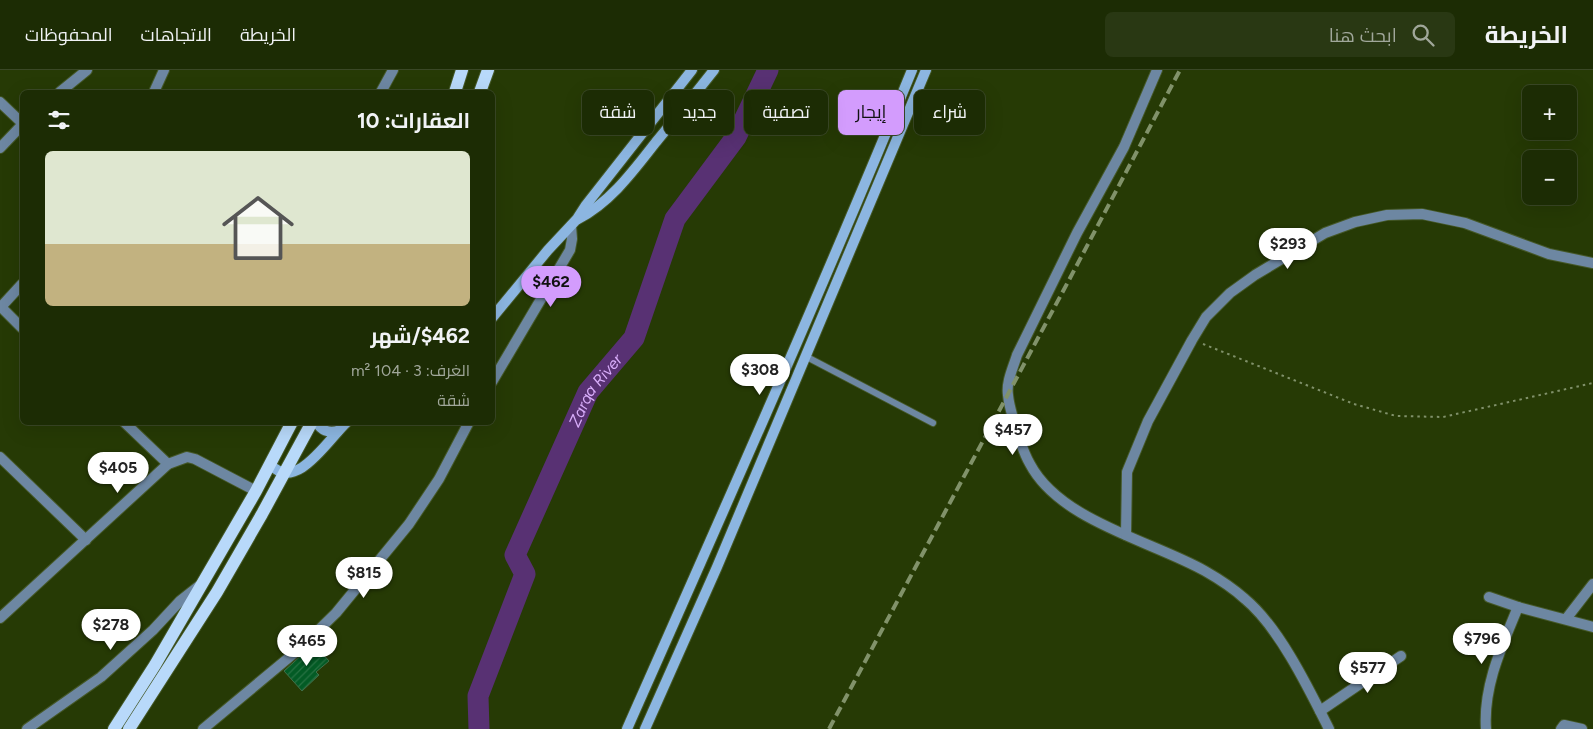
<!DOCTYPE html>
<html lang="ar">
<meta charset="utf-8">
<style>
:root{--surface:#1c2c04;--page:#293813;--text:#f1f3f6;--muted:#a0a79a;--line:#3a4826;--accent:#d39cfd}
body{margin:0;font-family:Figtree,Cairo,sans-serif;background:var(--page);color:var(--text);direction:rtl;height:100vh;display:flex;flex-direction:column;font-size:19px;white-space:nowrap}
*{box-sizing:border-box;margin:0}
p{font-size:16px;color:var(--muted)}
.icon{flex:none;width:28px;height:28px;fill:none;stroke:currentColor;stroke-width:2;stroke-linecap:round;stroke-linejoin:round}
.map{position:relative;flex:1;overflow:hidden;direction:ltr}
.side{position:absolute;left:20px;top:20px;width:475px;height:335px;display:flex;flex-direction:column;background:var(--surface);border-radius:8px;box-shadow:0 5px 20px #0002,0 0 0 1px var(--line);direction:rtl}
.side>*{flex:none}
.guide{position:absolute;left:510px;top:20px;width:475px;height:45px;direction:rtl;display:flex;gap:10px}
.tools{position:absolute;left:1522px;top:15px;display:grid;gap:10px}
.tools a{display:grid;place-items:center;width:55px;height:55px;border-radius:8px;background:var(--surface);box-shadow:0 5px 20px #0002,0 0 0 1px var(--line);font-size:25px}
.price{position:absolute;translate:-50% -42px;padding:0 11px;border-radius:18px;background:#fff;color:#222;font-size:16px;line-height:32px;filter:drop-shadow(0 1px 2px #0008)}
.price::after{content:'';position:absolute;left:50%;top:30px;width:15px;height:11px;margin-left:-8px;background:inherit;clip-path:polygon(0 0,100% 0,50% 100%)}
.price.on{background:var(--accent);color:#111}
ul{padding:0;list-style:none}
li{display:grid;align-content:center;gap:10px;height:265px;padding:0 25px}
li span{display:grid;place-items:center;height:155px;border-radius:8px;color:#555}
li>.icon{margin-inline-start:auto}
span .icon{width:90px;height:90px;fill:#fffc;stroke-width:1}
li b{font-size:21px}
h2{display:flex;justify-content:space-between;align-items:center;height:60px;padding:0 25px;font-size:21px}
.pill{padding:0 18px;border-radius:8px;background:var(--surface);box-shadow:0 5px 20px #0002,0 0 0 1px var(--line);font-size:18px;line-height:45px}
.pill.on{background:var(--accent);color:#111}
header{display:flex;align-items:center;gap:30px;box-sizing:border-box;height:70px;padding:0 25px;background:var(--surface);border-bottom:1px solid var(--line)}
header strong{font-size:24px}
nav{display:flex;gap:28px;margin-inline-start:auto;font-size:18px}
.search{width:350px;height:45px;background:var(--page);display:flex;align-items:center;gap:12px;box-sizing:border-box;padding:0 18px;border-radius:8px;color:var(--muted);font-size:19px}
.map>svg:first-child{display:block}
</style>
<header>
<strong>الخريطة</strong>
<div class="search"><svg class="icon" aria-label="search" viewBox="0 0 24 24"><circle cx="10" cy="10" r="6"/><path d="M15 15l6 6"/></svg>ابحث هنا</div>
<nav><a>الخريطة</a><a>الاتجاهات</a><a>المحفوظات</a></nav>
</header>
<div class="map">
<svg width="1593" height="659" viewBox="0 0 1593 659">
<defs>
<pattern id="building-hatch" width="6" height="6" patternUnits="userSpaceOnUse" patternTransform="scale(1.25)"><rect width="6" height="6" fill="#035b25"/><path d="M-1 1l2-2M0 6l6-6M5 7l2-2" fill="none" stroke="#277243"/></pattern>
</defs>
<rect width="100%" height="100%" fill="#263a05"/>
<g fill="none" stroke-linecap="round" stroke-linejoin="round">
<path stroke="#583173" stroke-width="21" id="s1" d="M479,659L478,626L525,504L515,485L588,322L634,268L675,149L736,67L768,0"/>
</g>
<polygon fill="url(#building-hatch)" stroke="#406f49" points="314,574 329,591 316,602 319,605 302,621 284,601"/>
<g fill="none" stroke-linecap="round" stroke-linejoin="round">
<defs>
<polyline id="lane" points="805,286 933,353"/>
<g id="street">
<path d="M1157,0L1124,77L1077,163L1017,285C1013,298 1006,312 1008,325C1009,337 1014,351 1017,362C1021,373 1024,384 1030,394C1060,451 1152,471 1205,501C1219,509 1233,518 1245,529C1279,557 1309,619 1329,659"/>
<polyline points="60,22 87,0"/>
<polyline points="154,22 164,0"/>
<polyline points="381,22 393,0"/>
<polyline points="0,32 22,53"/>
<polyline points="0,78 22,55"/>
<polyline points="1,237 22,258"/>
<polyline points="0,238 22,214"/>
<polyline points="492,312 570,180 572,169 571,156"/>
<polyline points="124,352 168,394"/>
<polyline points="0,387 86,470"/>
<polyline points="1126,465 1127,402 1148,351 1192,270 1206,247 1230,223 1255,205 1325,163 1355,152 1387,145 1422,144 1465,153 1549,184 1593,193"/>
<polyline points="1489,527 1518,537 1593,557"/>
<polyline points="0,548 168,394 187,387 195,389 256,421"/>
<polyline points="1566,549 1593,514"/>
<polyline points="1320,641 1401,586"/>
<polyline points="27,659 101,607 153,560 180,531 199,516"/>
<polyline points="203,659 298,580 336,543 409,454 439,409 469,352"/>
<path d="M1486,659C1483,616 1502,576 1518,537"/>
<polyline points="1561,659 1564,655 1582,659"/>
</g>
<g id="secondary">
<path d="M578,149C611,132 634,100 656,72C676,48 695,24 714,0"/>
<polyline points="492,248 548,180 577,149 586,135 692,0"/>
<path d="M316,352C322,361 328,363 338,361"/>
<path d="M270,394C296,424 329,368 347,352"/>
<path d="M627,659C724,440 821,222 912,0"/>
<polyline points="645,659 717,497 926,0"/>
</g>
<g id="primary">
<polyline points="455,22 462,0"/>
<polyline points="480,22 488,0"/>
<polyline points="114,659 155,595 256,421 292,352"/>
<polyline points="129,659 217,522 262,444 312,352"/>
</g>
</defs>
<use href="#lane" stroke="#455828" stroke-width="8"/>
<use href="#street" stroke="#455828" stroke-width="12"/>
<use href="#secondary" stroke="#455828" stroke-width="12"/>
<use href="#primary" stroke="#455828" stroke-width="14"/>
<polyline stroke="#80916a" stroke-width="2" stroke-dasharray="2.5 4" stroke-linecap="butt" points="1203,274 1354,334 1396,346 1443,347 1593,313"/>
<use href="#lane" stroke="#6d87a2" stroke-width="6"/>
<use href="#street" stroke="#6d87a2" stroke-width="10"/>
<use href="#secondary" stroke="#8cb6e1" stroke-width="10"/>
<use href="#primary" stroke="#b8d9fa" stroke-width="12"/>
<polyline stroke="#81926a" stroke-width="4" stroke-dasharray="10 5" stroke-linecap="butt" points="829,659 1069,210 1180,0"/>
</g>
<g text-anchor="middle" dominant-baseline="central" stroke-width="4" stroke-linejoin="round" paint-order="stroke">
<g font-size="16" font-style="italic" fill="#d8adfa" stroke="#263a05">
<text stroke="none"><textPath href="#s1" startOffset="369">Zarqa River</textPath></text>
</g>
</g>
</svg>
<div class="tools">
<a>+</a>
<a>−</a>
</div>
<b class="price" style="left:1288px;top:200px">$293</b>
<b class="price on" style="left:551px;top:238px">$462</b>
<b class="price" style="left:760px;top:326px">$308</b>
<b class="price" style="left:1013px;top:386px">$457</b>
<b class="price" style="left:118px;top:424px">$405</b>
<b class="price" style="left:364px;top:529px">$815</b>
<b class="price" style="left:111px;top:581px">$278</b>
<b class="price" style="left:1482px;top:595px">$796</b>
<b class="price" style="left:307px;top:597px">$465</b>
<b class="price" style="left:1368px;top:624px">$577</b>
<div class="guide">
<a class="pill">شراء</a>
<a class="pill on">إيجار</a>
<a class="pill">تصفية</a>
<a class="pill">جديد</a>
<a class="pill">شقة</a>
</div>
<section class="side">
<h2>العقارات: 10<svg class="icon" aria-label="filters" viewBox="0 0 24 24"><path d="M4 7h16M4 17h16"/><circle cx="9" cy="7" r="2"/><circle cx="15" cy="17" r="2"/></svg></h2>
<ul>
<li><span style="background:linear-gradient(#dfe7d0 60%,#c2b280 0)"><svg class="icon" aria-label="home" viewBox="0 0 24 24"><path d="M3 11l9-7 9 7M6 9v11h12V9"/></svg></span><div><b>$462/شهر</b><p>الغرف: 3 · 104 m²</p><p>شقة</p></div></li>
</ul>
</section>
</div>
